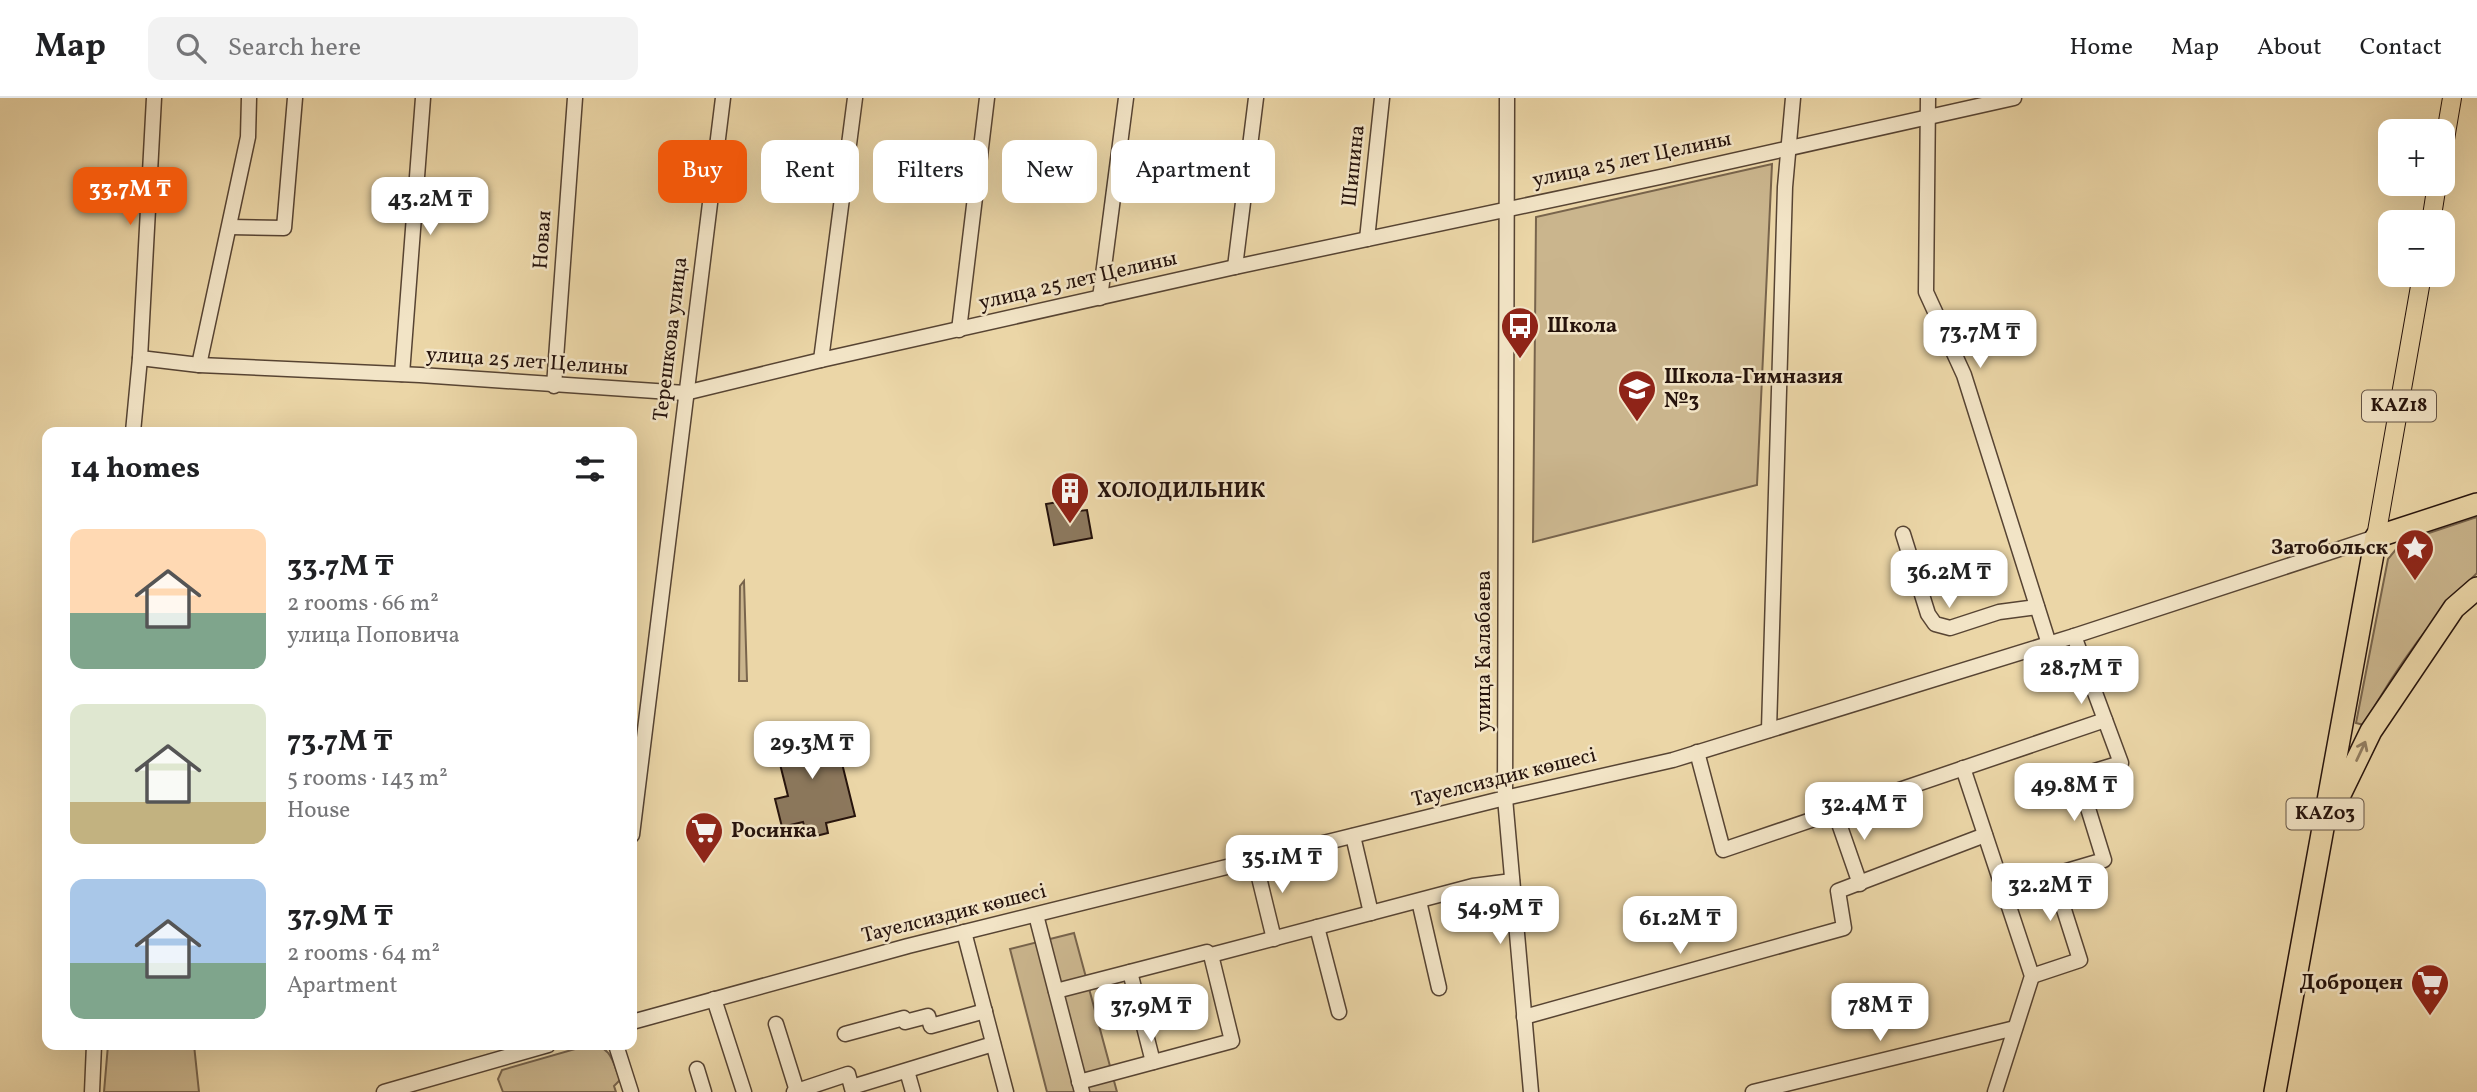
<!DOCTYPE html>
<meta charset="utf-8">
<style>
:root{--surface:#fff;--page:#f2f2f2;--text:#202124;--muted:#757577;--line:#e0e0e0;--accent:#ea580c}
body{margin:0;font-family:Vollkorn,serif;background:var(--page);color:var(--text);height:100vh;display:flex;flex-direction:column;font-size:26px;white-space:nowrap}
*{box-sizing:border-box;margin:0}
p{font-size:23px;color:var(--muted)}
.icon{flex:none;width:38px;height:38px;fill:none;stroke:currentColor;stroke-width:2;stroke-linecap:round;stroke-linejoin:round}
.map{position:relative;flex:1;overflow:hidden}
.details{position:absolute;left:42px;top:329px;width:595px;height:623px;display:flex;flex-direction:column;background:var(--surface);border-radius:14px;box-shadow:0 7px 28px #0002}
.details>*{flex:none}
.top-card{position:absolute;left:658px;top:42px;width:665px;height:63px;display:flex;gap:14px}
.buttons{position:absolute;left:2378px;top:21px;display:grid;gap:14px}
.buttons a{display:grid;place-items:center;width:77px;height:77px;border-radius:14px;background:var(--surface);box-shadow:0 7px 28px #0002;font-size:35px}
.price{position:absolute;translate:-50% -60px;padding:0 16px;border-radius:14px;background:#fff;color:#222;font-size:23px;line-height:46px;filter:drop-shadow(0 2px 4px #0008)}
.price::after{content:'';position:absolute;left:50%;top:42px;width:21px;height:16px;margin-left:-10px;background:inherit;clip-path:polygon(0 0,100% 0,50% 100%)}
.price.on{background:var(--accent);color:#fff}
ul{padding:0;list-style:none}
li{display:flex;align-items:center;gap:21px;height:175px;padding:0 28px}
li span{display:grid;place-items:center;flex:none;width:196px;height:140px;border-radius:14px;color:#555}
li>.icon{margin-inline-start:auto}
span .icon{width:84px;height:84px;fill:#fffc;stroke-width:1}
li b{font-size:30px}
h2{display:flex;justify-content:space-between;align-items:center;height:84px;padding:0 28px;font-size:30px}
.chip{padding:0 24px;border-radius:14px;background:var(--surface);box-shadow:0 7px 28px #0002;font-size:24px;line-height:63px}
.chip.on{background:var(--accent);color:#fff}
header{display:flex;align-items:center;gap:42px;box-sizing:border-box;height:98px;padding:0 35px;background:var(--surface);border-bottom:2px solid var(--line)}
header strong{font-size:33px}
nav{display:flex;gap:38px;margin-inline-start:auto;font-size:24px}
.search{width:490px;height:63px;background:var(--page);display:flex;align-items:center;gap:18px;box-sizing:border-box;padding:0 24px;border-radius:14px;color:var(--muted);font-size:26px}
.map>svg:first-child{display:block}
</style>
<header>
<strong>Map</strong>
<div class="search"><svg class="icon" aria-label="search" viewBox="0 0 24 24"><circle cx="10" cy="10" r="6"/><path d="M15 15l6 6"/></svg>Search here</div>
<nav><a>Home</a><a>Map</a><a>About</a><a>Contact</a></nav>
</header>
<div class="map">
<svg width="2477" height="994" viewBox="0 0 2477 994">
<rect width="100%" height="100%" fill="#ebd6a7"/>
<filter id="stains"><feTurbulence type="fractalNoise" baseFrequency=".00286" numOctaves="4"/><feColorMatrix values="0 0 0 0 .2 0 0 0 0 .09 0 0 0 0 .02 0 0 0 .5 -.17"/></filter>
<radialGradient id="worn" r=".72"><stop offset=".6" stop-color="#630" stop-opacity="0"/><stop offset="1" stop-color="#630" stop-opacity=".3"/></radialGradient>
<g fill="#cab58d" stroke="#78644c" stroke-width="2">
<polygon points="1772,66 1757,387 1533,444 1536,119"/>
<path d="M2477,419V475C2431,520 2395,571 2364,627L2356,625L2388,461L2402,444Z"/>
<polygon points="744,483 747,583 739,583 740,488"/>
<polygon points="1074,835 1117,994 1047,994 1010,851"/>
<polygon points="108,947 194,947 199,994 104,994"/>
<path d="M589,947C611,947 613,964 620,982L614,988L616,994H503L498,981L502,972Z"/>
</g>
<g fill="#8c785d" stroke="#26130c" stroke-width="2">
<polygon points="1076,401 1079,413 1087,412 1092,440 1054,447 1046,406"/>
<polygon points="799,626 802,637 833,629 855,718 826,725 828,735 808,740 803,724 782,729 775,701 788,698 775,646 784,644 781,631"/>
</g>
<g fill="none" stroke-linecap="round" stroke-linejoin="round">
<defs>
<g id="minor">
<polyline points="1507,0 1505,700 1531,994"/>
<polyline points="1928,0 1926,194 1964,277 2049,546"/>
<polyline points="230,129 284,130 295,0"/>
<polyline points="1367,141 1382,0"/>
<polyline points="1235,169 1256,0"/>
<polyline points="1100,200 1126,0"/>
<polyline points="959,232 987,0"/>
<polyline points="140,260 199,267 420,277 685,295 821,262 1235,169 1660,79 2014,0"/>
<polyline points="821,262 855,0"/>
<polyline points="199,267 248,39 249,0"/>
<polyline points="402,276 423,0"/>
<polyline points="554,288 575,0"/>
<polyline points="133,334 140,260 154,0"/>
<polyline points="1903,436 1928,516 1935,526 1950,530 1999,514 2037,509"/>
<polyline points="1769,632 1785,89 1793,0"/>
<polyline points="1697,654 1723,752 2105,622"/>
<polyline points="1963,670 2032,878 1995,994"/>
<polyline points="1835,714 1860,786"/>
<polyline points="632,737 723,0"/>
<polyline points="1353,738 1371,815"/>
<polyline points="1255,763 1274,841"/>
<polyline points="1419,803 1439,890"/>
<polyline points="1036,817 1082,994"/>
<polyline points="1317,829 1339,914"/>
<polyline points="964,834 1006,994"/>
<polyline points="1130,874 1153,964"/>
<polyline points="2032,878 2080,862 2053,777 2104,762 2078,678 2121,665 2074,538"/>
<polyline points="1056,893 1207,854 1211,857 1473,788 1512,783"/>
<polyline points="714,901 744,994"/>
<polyline points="1524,919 1844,830 1838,793 1985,737"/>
<polyline points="632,924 908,848 1505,700 1673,662 2074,538 2376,439"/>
<polyline points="776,926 797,993"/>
<polyline points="845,936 904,920 905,924 928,918 931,928 985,913"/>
<polyline points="616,947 631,994"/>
<polyline points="697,971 704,994"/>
<polyline points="907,973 913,994"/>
<polyline points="1079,984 1232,943 1211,857"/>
<polyline points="852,989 993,946"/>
<polyline points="92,994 94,947"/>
<polyline points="384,994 548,947"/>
<polyline points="794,994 848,976 853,994"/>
<polyline points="1753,994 2015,930"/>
</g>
<g id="major">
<polyline points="2443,53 2452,0"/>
<polyline points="2431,124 2437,86"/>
<polyline points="2376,439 2422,177"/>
</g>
<g id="highway">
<polyline points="2334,709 2371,633 2454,510 2477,490"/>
<polyline points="2275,994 2376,439 2477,406"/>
</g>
</defs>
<use href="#minor" stroke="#574433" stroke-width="17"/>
<use href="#major" stroke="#26130c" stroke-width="20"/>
<use href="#highway" stroke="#26130c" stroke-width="24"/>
<use href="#minor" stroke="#f2e4c6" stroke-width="14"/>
<use href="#major" stroke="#ebd6a7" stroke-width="18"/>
<use href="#highway" stroke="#ebd6a7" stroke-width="21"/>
</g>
<defs><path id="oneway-shaft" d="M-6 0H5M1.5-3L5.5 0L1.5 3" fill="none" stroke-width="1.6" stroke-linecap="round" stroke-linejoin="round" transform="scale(1.75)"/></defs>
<use stroke="#927e61" href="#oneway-shaft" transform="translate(2361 653) rotate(-65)"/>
<defs>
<symbol id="bus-pin" viewBox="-11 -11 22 30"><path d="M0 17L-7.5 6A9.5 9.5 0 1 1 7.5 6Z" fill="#8f2418" stroke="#f2e4c6"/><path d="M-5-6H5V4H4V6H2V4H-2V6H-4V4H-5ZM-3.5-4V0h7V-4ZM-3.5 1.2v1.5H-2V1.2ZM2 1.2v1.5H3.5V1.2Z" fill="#fff"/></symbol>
<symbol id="school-pin" viewBox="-11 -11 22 30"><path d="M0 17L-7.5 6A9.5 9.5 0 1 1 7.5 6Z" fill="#8f2418" stroke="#f2e4c6"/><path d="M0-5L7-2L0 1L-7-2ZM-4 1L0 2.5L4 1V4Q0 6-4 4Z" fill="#fff"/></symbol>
<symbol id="building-pin" viewBox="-11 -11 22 30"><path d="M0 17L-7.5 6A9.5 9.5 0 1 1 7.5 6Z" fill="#8f2418" stroke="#f2e4c6"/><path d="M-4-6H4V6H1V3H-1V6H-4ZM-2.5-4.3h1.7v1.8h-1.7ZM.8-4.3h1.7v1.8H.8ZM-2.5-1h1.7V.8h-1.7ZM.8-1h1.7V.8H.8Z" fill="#fff"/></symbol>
<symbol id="sight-pin" viewBox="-11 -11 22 30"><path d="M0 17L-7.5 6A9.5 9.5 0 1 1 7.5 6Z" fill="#8f2418" stroke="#f2e4c6"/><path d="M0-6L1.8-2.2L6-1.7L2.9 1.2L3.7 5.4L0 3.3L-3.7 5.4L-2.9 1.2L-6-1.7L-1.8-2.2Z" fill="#fff"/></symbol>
<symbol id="supermarket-pin" viewBox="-11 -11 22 30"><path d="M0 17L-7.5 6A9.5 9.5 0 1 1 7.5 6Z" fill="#8f2418" stroke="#f2e4c6"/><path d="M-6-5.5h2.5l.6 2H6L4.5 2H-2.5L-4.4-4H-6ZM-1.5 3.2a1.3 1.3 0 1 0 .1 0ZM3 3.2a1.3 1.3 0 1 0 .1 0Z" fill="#fff"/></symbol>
</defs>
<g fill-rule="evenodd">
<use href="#bus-pin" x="1498" y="206" width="44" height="60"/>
<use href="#school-pin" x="1615" y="269" width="44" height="60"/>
<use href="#building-pin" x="1048" y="371" width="44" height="60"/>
<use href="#sight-pin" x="2393" y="428" width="44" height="60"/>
<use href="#supermarket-pin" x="682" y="711" width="44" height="60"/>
<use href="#supermarket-pin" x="2408" y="863" width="44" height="60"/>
</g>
<g text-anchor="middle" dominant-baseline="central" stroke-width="5" stroke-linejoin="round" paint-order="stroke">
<g fill="#f2e4c6" stroke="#635244" stroke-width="2">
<rect x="2362" y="292.5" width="74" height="31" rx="5"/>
<rect x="2286.5" y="700.5" width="77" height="31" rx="5"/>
</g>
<g font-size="19" font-weight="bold" fill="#26130c">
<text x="2399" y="308">KAZ18</text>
<text x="2325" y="716">KАZ03</text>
</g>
<g font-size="21" fill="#26130c" stroke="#f2e4c6">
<text transform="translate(1632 62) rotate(-12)">улица 25 лет Целины</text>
<text transform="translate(1354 68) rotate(-84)">Шипина</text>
<text transform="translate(543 142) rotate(-86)">Новая</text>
<text transform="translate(1078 183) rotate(-13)">улица 25 лет Целины</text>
<text transform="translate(671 241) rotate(-83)">Терешкова улица</text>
<text transform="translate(527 264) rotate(4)">улица 25 лет Целины</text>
<text transform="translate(1484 553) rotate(-90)">улица Калабаева</text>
<text transform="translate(1504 680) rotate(-14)">Тауелсиздик көшесі</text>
<text transform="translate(954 816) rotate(-14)">Тауелсиздик көшесі</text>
</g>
<g font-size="21" font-weight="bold" fill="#26130c" stroke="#f2e4c6" text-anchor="start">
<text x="1547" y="228">Школа</text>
<text x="1664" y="279">Школа-Гимназия<tspan x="1664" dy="24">№3</tspan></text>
<text x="1097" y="393">ХОЛОДИЛЬНИК</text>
<text x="2388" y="450" text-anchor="end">Затобольск</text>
<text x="731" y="733">Росинка</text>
<text x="2403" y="885" text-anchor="end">Доброцен</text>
</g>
</g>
<rect width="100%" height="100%" filter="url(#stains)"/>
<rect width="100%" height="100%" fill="url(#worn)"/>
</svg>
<div class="buttons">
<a>+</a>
<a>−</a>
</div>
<b class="price on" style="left:130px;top:129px">33.7M ₸</b>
<b class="price" style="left:430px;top:139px">43.2M ₸</b>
<b class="price" style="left:1980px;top:272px">73.7M ₸</b>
<b class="price" style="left:1949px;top:512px">36.2M ₸</b>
<b class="price" style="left:2081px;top:608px">28.7M ₸</b>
<b class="price" style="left:812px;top:683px">29.3M ₸</b>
<b class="price" style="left:2074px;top:725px">49.8M ₸</b>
<b class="price" style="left:1864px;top:744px">32.4M ₸</b>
<b class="price" style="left:1282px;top:797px">35.1M ₸</b>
<b class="price" style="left:2050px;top:825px">32.2M ₸</b>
<b class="price" style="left:1500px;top:848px">54.9M ₸</b>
<b class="price" style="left:1680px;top:858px">61.2M ₸</b>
<b class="price" style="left:1880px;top:945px">78M ₸</b>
<b class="price" style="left:1151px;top:946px">37.9M ₸</b>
<div class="top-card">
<a class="chip on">Buy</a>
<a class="chip">Rent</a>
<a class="chip">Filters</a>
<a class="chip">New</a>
<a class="chip">Apartment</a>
</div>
<section class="details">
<h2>14 homes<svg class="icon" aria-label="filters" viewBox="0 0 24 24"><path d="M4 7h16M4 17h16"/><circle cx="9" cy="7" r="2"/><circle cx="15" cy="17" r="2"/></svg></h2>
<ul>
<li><span style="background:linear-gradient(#ffd9b3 60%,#7fa58c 0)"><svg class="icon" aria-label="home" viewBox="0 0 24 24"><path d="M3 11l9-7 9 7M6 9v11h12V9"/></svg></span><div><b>33.7M ₸</b><p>2 rooms · 66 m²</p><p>улица Поповича</p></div></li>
<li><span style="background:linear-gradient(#dfe7d0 70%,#c2b280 0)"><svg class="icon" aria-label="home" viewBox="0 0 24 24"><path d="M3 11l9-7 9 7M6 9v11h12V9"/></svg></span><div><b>73.7M ₸</b><p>5 rooms · 143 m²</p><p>House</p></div></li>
<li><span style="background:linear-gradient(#a9c7e8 60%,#7fa58c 0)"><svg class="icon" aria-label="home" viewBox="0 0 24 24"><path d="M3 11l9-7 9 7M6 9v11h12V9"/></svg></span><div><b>37.9M ₸</b><p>2 rooms · 64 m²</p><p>Apartment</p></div></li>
</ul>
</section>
</div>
